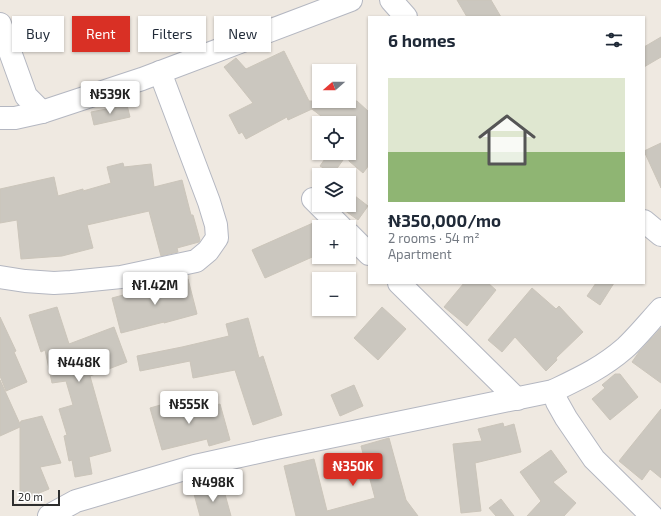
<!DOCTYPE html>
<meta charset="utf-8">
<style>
:root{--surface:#fff;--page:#f2f2f3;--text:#1f2937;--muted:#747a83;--accent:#d93025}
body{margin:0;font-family:"Exo 2",sans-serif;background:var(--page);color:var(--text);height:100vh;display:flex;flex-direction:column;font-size:15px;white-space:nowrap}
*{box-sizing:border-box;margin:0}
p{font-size:13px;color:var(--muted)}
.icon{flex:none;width:22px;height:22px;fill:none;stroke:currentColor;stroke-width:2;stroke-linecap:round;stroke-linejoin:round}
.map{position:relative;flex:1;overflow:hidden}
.side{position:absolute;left:368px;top:16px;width:277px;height:268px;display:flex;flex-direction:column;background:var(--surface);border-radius:0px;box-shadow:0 1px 3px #0004}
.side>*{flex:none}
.top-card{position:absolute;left:12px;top:16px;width:296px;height:36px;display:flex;gap:8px}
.needle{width:26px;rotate:250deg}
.controls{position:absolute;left:312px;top:64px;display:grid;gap:8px}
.controls a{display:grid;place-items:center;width:44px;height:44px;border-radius:0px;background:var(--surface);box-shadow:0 1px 3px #0004;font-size:20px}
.scale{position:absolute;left:12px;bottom:10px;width:48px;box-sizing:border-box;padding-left:4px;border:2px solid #2e2e2e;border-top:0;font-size:11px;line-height:14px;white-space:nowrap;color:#2e2e2e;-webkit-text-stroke:3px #fff;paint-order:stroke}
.price{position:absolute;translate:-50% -34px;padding:0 9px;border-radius:4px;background:#fff;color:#222;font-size:13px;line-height:26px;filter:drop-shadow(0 1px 2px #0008)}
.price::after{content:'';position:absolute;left:50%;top:24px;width:12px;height:9px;margin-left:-6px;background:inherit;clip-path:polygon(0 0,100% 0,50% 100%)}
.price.selected{background:var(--accent);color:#fff}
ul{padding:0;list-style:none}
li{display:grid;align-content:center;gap:8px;height:212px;padding:0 20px}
li span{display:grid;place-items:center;height:124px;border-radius:0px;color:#555}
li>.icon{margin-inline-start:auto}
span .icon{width:72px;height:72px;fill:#fffc;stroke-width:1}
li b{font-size:17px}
h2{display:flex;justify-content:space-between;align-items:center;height:48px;padding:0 20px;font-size:17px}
.chip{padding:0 14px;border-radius:0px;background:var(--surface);box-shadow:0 1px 3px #0004;font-size:14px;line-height:36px}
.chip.selected{background:var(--accent);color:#fff}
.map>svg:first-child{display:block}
</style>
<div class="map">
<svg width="661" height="516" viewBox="0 0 661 516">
<rect width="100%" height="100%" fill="#efe9e1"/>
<g fill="#cbc7bf" stroke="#cbc5ba">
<polygon points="457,0 491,0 501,17 467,17"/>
<polygon points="661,37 661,57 644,67 644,47"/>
<polygon points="284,51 309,101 357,101 369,112 369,165 363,173 349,161 349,123 330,123 312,109 288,120 287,117 246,139 242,132 239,134 229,115 253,103 224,67 236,58 246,69"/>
<polygon points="127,105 130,117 94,125 91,112"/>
<polygon points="661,143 661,188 644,151"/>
<polygon points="329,153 348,153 333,174 320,166"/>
<polygon points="123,163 124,167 151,164 154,187 182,180 191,215 193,215 200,240 199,242 177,248 178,252 161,256 149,211 87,225 93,248 62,256 21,259 17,220 0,223 0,189 54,177 58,196 83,189 83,191 111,183 107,167"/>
<polygon points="355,196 368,206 358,220 344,210 348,205 349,205 349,204"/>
<polygon points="313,223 319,236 319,254 265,278 252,250"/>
<polygon points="188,279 197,314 164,323 164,322 121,333 112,298 142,290 143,291"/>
<polygon points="464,283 488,283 496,290 467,326 444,307"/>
<polygon points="596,283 614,283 600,305 587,296"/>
<polygon points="532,288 556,309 559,306 583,332 556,358 557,360 546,371 515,337 502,352 488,340"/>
<polygon points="57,307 69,344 114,327 127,362 90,376 111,451 89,457 92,474 75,477 72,460 69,461 64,436 67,435 59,409 73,405 66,381 52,383 45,350 41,352 29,315"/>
<polygon points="382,307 406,329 378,360 354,338"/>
<polygon points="0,317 16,351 14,352 27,382 6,391 0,376"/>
<polygon points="248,318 259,358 263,356 282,415 253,425 235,370 193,378 190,361 140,371 137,356 182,347 229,336 226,324"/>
<polygon points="661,328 661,383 632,362 639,352"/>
<polygon points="615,374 620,374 638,397 610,420 592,399 605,388 602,385"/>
<polygon points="0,380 20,424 21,421 42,416 61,463 40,467 49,489 20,501 20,427 0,436"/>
<polygon points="354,385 363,406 340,416 331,395"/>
<polygon points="185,398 188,412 220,404 230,440 209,446 207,439 162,450 150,408"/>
<polygon points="661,409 661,478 650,469 642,480 619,461"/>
<polygon points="503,423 504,427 514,424 521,452 475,463 481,511 461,513 453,444 482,441 478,429"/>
<polygon points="389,438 406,500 418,516 296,516 284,466 314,459 327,511 375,498 361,446"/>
<polygon points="551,450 567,472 553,482 576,503 564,516 527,516 541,501 520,472"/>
<polygon points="223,487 231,516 200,516 194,494"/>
<polygon points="501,499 514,516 496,516 489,508"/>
</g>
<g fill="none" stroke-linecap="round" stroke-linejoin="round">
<defs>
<g id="minor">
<polyline points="391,0 406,17"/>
<polyline points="0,24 26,96 42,112"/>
<polyline points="0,118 15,118 42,112 142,79 351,0"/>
<polyline points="313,199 341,227"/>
<polyline points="644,221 661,235"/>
<polyline points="349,234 369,254"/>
<polyline points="0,277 25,281 54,283 71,282 121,277 196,261 208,251 217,238 216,225 209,202 160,72"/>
<polyline points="399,283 517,399"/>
<polyline points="553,391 557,402 566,418 594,459 652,516"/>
<path d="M49,516L54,513L76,501L195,466L276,448L553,391C580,378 602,368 625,348C637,337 650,321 661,309"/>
</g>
</defs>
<use href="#minor" stroke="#b4b7c1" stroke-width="24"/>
<use href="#minor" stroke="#fff" stroke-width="22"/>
</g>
</svg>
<div class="controls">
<a><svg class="needle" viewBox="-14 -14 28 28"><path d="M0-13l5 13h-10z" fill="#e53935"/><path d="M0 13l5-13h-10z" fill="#747a83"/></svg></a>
<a><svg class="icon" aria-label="locate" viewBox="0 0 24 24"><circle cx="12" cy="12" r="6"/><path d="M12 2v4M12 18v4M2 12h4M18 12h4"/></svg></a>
<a><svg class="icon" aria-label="layers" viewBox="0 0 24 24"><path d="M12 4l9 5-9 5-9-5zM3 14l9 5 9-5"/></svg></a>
<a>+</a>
<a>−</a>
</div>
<div class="scale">20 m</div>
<b class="price" style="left:110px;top:115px">₦539K</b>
<b class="price" style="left:155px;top:306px">₦1.42M</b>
<b class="price" style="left:79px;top:383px">₦448K</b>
<b class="price" style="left:189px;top:425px">₦555K</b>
<b class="price selected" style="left:353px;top:487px">₦350K</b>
<b class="price" style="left:213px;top:503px">₦498K</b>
<div class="top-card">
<a class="chip">Buy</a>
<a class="chip selected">Rent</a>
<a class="chip">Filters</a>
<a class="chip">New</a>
</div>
<section class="side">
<h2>6 homes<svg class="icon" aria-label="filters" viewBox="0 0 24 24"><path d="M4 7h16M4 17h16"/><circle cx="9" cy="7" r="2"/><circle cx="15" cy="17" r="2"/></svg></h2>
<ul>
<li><span style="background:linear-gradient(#dfe7d0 60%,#8fb573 0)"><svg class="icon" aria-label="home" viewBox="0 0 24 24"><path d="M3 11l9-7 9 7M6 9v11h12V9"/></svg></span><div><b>₦350,000/mo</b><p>2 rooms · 54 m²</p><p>Apartment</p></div></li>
</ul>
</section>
</div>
